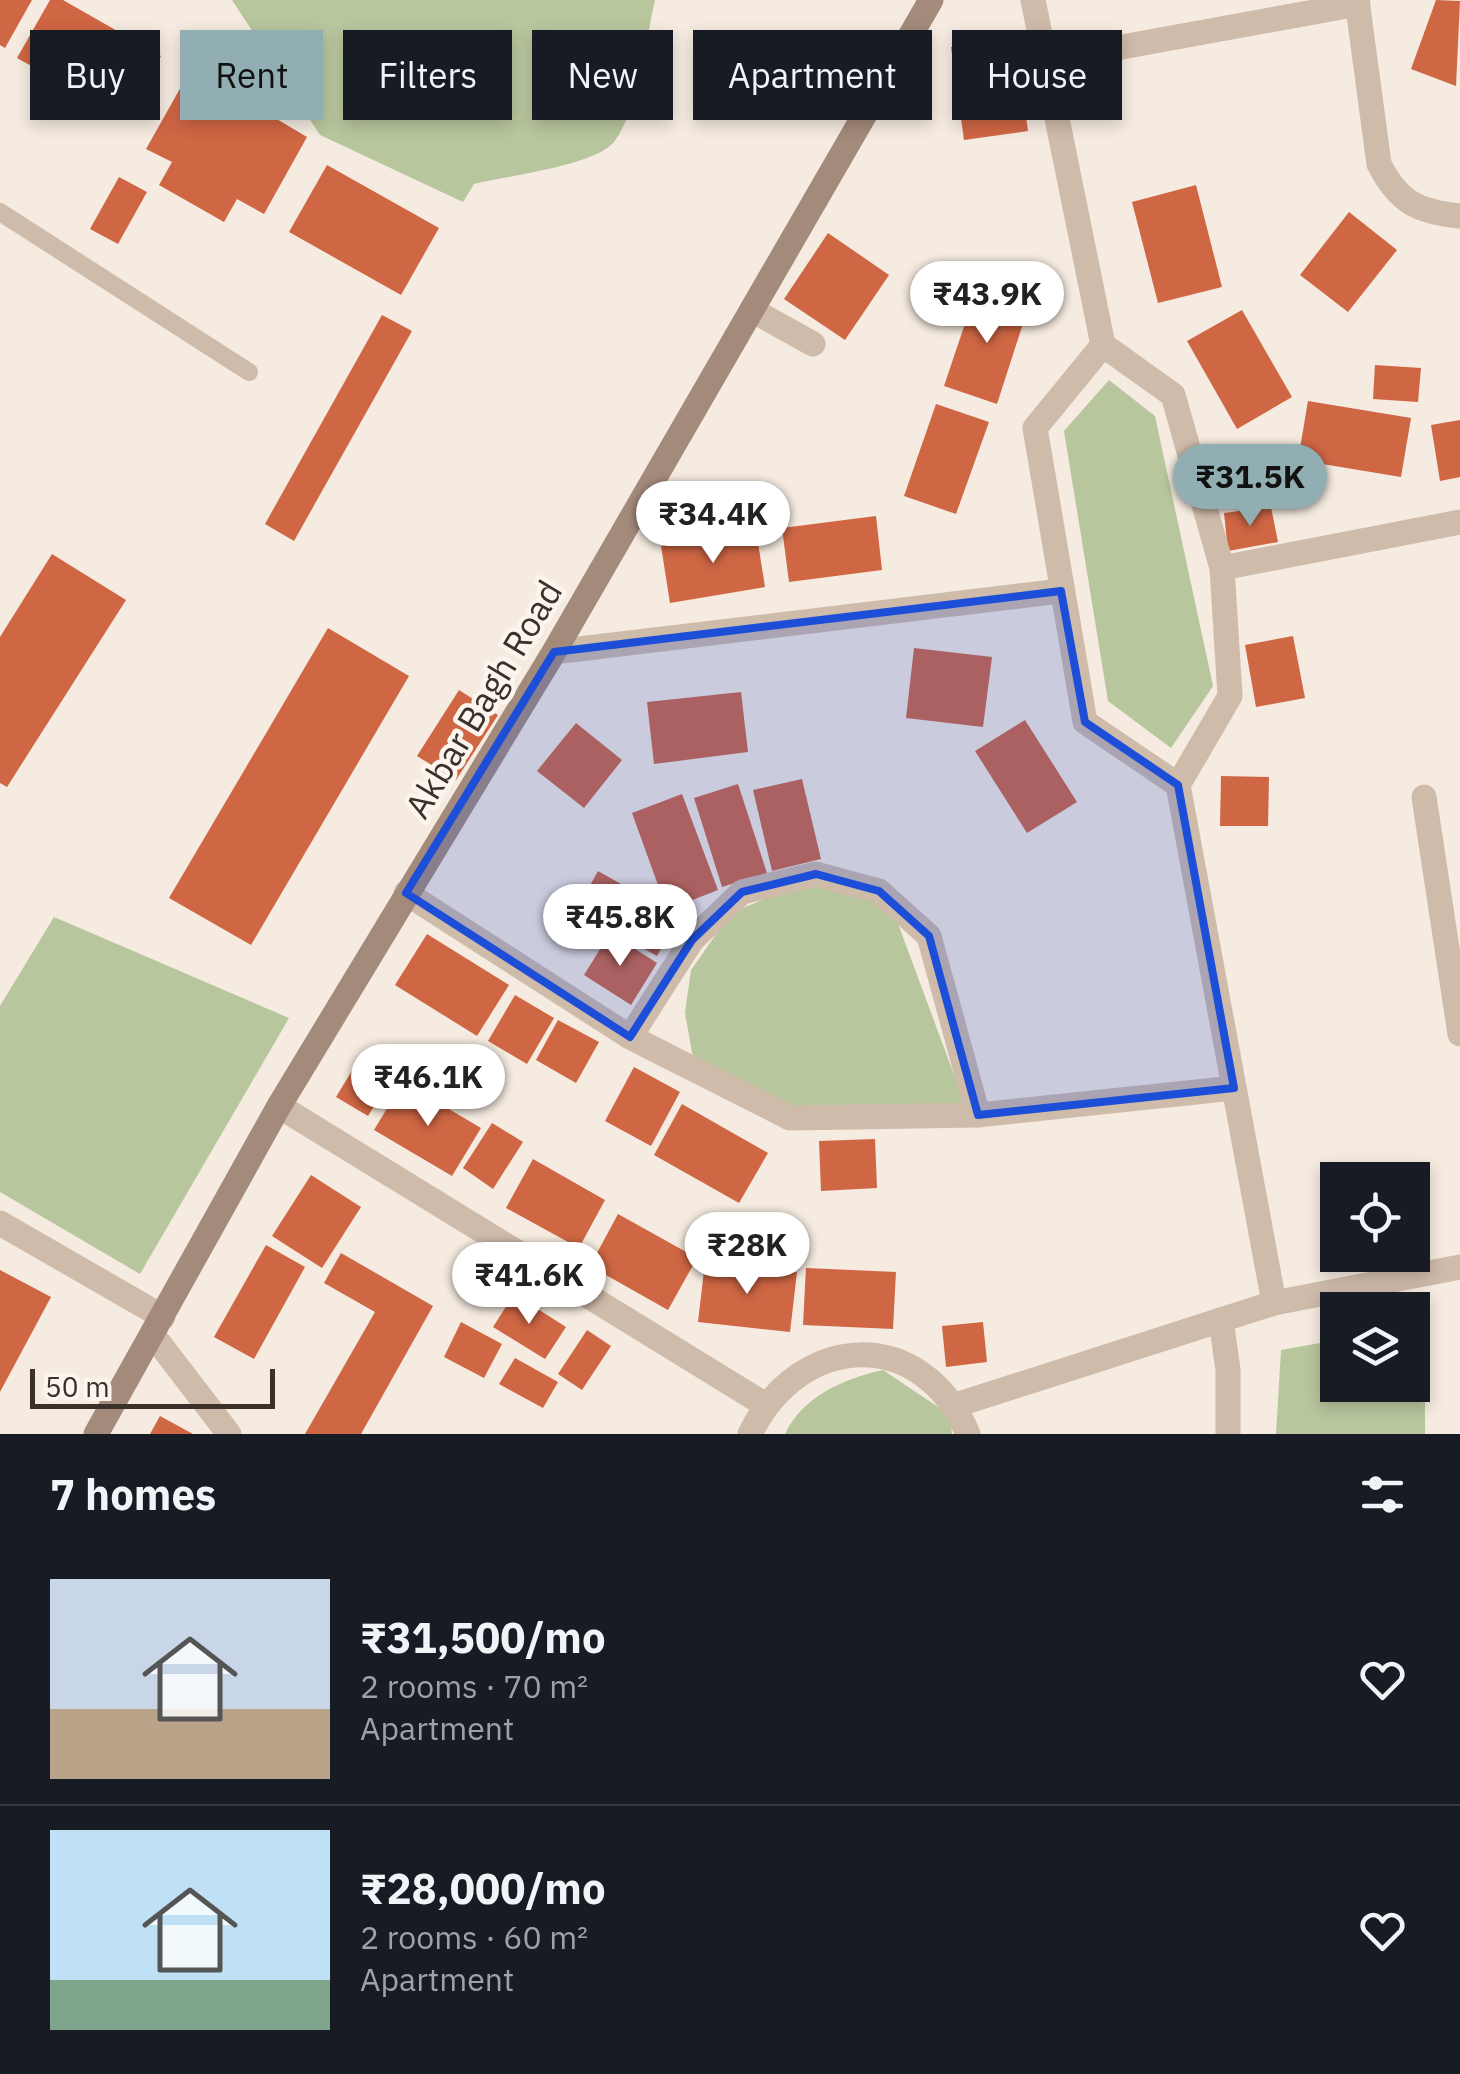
<!DOCTYPE html>
<meta charset="utf-8">
<style>
:root{--surface:#171b24;--page:#242831;--text:#f1f3f6;--muted:#9ea1a6;--line:#363941;--accent:#91afb3}
body{margin:0;font-family:"IBM Plex Sans",sans-serif;background:var(--page);color:var(--text);height:100vh;display:flex;flex-direction:column;font-size:38px;white-space:nowrap}
*{box-sizing:border-box;margin:0}
p{font-size:32px;color:var(--muted)}
.icon{flex:none;width:55px;height:55px;fill:none;stroke:currentColor;stroke-width:2;stroke-linecap:round;stroke-linejoin:round}
.map{position:relative;height:1434px;overflow:hidden}
.sheet{display:flex;flex-direction:column;background:var(--surface);flex:1}
.sheet>*{flex:none}
.hud{position:absolute;left:30px;top:30px;width:1400px;height:90px;display:flex;gap:20px}
.buttons{position:absolute;left:1320px;top:1162px;display:grid;gap:20px}
.buttons a{display:grid;place-items:center;width:110px;height:110px;border-radius:0px;background:var(--surface);box-shadow:0 5px 15px #0003;font-size:50px}
.scale{position:absolute;left:30px;bottom:25px;width:245px;box-sizing:border-box;padding-left:10px;border:5px solid #3c302a;border-top:0;font-size:28px;line-height:35px;white-space:nowrap;color:#3c302a;-webkit-text-stroke:8px #fcf5ed;paint-order:stroke}
.price{position:absolute;translate:-50% -85px;padding:0 22px;border-radius:35px;background:#fff;color:#222;font-size:32px;line-height:65px;filter:drop-shadow(0 2px 5px #0008)}
.price::after{content:'';position:absolute;left:50%;top:60px;width:30px;height:22px;margin-left:-15px;background:inherit;clip-path:polygon(0 0,100% 0,50% 100%)}
.price.selected{background:var(--accent);color:#111}
ul{padding:0;list-style:none}
li{display:flex;align-items:center;gap:30px;height:250px;padding:0 50px}
li+li{border-top:2px solid var(--line)}
li span{display:grid;place-items:center;flex:none;width:280px;height:200px;border-radius:0px;color:#555}
li>.icon{margin-inline-start:auto}
span .icon{width:120px;height:120px;fill:#fffc;stroke-width:1}
li b{font-size:42px}
h2{display:flex;justify-content:space-between;align-items:center;height:120px;padding:0 50px;font-size:42px}
.pill{padding:0 35px;border-radius:0px;background:var(--surface);box-shadow:0 5px 15px #0003;font-size:35px;line-height:90px}
.pill.selected{background:var(--accent);color:#111}
.map>svg:first-child{display:block}
</style>
<div class="map">
<svg width="1460" height="1434" viewBox="0 0 1460 1434">
<rect width="100%" height="100%" fill="#f5ebe0"/>
<g fill="#b8c69e">
<path d="M232,0H655C646,38 638,111 614,142C594,166 506,176 474,184L463,202L320,135Z"/>
<polygon points="1109,380 1155,416 1213,686 1171,748 1108,701 1064,431"/>
<polygon points="828,883 890,902 966,1107 790,1110 693,1058 685,1013 691,970 731,913 779,893"/>
<polygon points="54,917 289,1018 140,1274 0,1192 0,1006"/>
<polygon points="1425,1326 1425,1434 1276,1434 1281,1350 1337,1340 1338,1385 1412,1385 1413,1328"/>
<path d="M883,1370L950,1415L952,1434H785C803,1396 843,1379 883,1370Z"/>
</g>
<g fill="#cf6644">
<polygon points="0,0 32,0 5,48 0,45"/>
<polygon points="50,0 63,0 161,56 125,118 17,58"/>
<polygon points="1436,0 1460,1 1456,86 1411,69"/>
<polygon points="1015,38 1028,131 964,140 951,47"/>
<polygon points="195,62 239,86 250,67 285,88 270,115 307,137 264,214 237,199 224,222 159,185 172,162 146,149"/>
<polygon points="327,165 439,228 401,295 289,232"/>
<polygon points="119,177 147,192 118,244 90,229"/>
<polygon points="1196,185 1222,287 1158,303 1132,202"/>
<polygon points="1349,212 1397,250 1348,312 1300,275"/>
<polygon points="828,233 889,275 845,340 784,299"/>
<polygon points="977,288 1029,305 997,404 944,386"/>
<polygon points="1242,310 1292,397 1237,429 1187,341"/>
<polygon points="382,315 412,331 294,541 265,524"/>
<polygon points="1375,365 1421,368 1418,402 1373,399"/>
<polygon points="1308,401 1411,418 1401,477 1298,460"/>
<polygon points="936,404 989,422 956,514 904,496"/>
<polygon points="1460,420 1460,477 1440,481 1431,425"/>
<polygon points="1271,507 1278,542 1228,551 1224,513"/>
<polygon points="876,516 882,570 789,582 782,528"/>
<polygon points="756,530 765,587 670,603 661,546"/>
<polygon points="52,554 126,600 7,787 0,783 0,637"/>
<polygon points="328,628 409,676 251,945 169,898"/>
<polygon points="1293,636 1305,698 1256,707 1245,645"/>
<polygon points="914,648 992,657 983,727 906,718"/>
<polygon points="459,690 498,715 456,780 417,756"/>
<polygon points="741,692 748,752 654,764 647,702"/>
<polygon points="1025,720 1077,802 1027,833 975,751"/>
<polygon points="576,723 622,760 584,808 537,771"/>
<polygon points="1221,776 1269,777 1268,826 1220,826"/>
<polygon points="802,779 821,859 772,871 753,790"/>
<polygon points="738,784 767,873 722,887 694,798"/>
<polygon points="682,794 718,890 667,910 679,916 657,956 576,911 598,871 667,910 632,813"/>
<polygon points="610,933 657,963 631,1005 584,975"/>
<polygon points="427,934 509,985 477,1036 395,985"/>
<polygon points="515,995 554,1018 527,1064 488,1041"/>
<polygon points="558,1020 599,1042 576,1083 536,1060"/>
<polygon points="361,1056 393,1076 368,1116 336,1097"/>
<polygon points="634,1067 680,1092 651,1146 605,1121"/>
<polygon points="403,1082 481,1128 452,1176 374,1130"/>
<polygon points="682,1104 768,1153 739,1203 654,1155"/>
<polygon points="492,1123 523,1142 493,1189 463,1168"/>
<polygon points="875,1139 877,1188 821,1191 819,1141"/>
<polygon points="533,1159 605,1200 579,1248 506,1208"/>
<polygon points="311,1175 361,1207 322,1268 272,1236"/>
<polygon points="618,1214 697,1258 668,1310 590,1266"/>
<polygon points="266,1245 305,1267 254,1359 214,1337"/>
<polygon points="341,1253 433,1306 361,1434 305,1434 375,1312 324,1283"/>
<polygon points="705,1262 797,1272 790,1332 698,1322"/>
<polygon points="806,1268 896,1272 893,1329 803,1325"/>
<polygon points="0,1270 51,1297 0,1392"/>
<polygon points="514,1294 566,1327 545,1359 493,1327"/>
<polygon points="461,1322 502,1344 484,1378 444,1357"/>
<polygon points="983,1322 987,1362 946,1367 942,1326"/>
<polygon points="587,1330 611,1346 582,1390 558,1374"/>
<polygon points="515,1358 558,1382 543,1408 499,1384"/>
<polygon points="160,1416 193,1434 150,1434"/>
</g>
<g fill="none" stroke-linecap="round" stroke-linejoin="round">
<polyline stroke="#cfbbaa" stroke-width="18" points="0,212 249,372"/>
<g stroke="#cfbbaa" stroke-width="25">
<polyline points="1033,0 1103,345 1173,395 1222,568 1230,696 1178,785 1274,1303"/>
<path d="M1357,0L1379,164C1398,202 1418,212 1460,216"/>
<polyline points="1045,61 1358,4"/>
<polyline points="752,310 813,344"/>
<polyline points="1103,345 1035,428 1085,722 1178,785"/>
<polyline points="1222,568 1460,522"/>
<polyline points="554,652 1061,591"/>
<polyline points="1424,797 1460,1034"/>
<polyline points="406,893 630,1037 790,1118 978,1115 1234,1088"/>
<polyline points="630,1037 692,940 742,892 816,874 879,891 929,936 978,1115"/>
<polyline points="279,1106 764,1404"/>
<polyline points="0,1223 163,1317"/>
<polyline points="1221,1320 1228,1370 1228,1434"/>
<polyline points="153,1335 229,1434"/>
<polyline points="956,1405 1274,1303 1460,1267"/>
<path d="M750,1434C799,1332 922,1325 968,1434"/>
</g>
<polyline stroke="#a38a7b" stroke-width="25" points="96,1434 279,1106 554,652 931,0"/>
</g>
<path fill="#1d4ed8" fill-opacity="0.2" stroke="#1d4ed8" stroke-width="8" stroke-linejoin="round" d="M1061,591L1085,722L1178,785L1234,1088L978,1115L929,936L879,891L816,874L742,892L692,940L630,1037L406,893L554,652Z"/>
<g text-anchor="middle" dominant-baseline="central" stroke-width="9" stroke-linejoin="round" paint-order="stroke">
<g font-size="35" fill="#3c302a" stroke="#fcf5ed">
<text transform="translate(483 699) rotate(-59)">Akbar Bagh Road</text>
</g>
</g>
</svg>
<div class="buttons">
<a><svg class="icon" aria-label="locate" viewBox="0 0 24 24"><circle cx="12" cy="12" r="6"/><path d="M12 2v4M12 18v4M2 12h4M18 12h4"/></svg></a>
<a><svg class="icon" aria-label="layers" viewBox="0 0 24 24"><path d="M12 4l9 5-9 5-9-5zM3 14l9 5 9-5"/></svg></a>
</div>
<div class="scale">50 m</div>
<b class="price" style="left:987px;top:346px">₹43.9K</b>
<b class="price selected" style="left:1250px;top:529px">₹31.5K</b>
<b class="price" style="left:713px;top:566px">₹34.4K</b>
<b class="price" style="left:620px;top:969px">₹45.8K</b>
<b class="price" style="left:428px;top:1129px">₹46.1K</b>
<b class="price" style="left:747px;top:1297px">₹28K</b>
<b class="price" style="left:529px;top:1327px">₹41.6K</b>
<div class="hud">
<a class="pill">Buy</a>
<a class="pill selected">Rent</a>
<a class="pill">Filters</a>
<a class="pill">New</a>
<a class="pill">Apartment</a>
<a class="pill">House</a>
</div>
</div>
<section class="sheet">
<h2>7 homes<svg class="icon" aria-label="filters" viewBox="0 0 24 24"><path d="M4 7h16M4 17h16"/><circle cx="9" cy="7" r="2"/><circle cx="15" cy="17" r="2"/></svg></h2>
<ul>
<li><span style="background:linear-gradient(#c9d6e8 65%,#b9a48a 0)"><svg class="icon" aria-label="home" viewBox="0 0 24 24"><path d="M3 11l9-7 9 7M6 9v11h12V9"/></svg></span><div><b>₹31,500/mo</b><p>2 rooms · 70 m²</p><p>Apartment</p></div><svg class="icon" aria-label="heart" viewBox="0 0 24 24"><path d="M12 20l-8-8c-3-5 5-10 8-4 3-6 11-1 8 4z"/></svg></li>
<li><span style="background:linear-gradient(#bfe0f5 75%,#7fa58c 0)"><svg class="icon" aria-label="home" viewBox="0 0 24 24"><path d="M3 11l9-7 9 7M6 9v11h12V9"/></svg></span><div><b>₹28,000/mo</b><p>2 rooms · 60 m²</p><p>Apartment</p></div><svg class="icon" aria-label="heart" viewBox="0 0 24 24"><path d="M12 20l-8-8c-3-5 5-10 8-4 3-6 11-1 8 4z"/></svg></li>
</ul>
</section>
